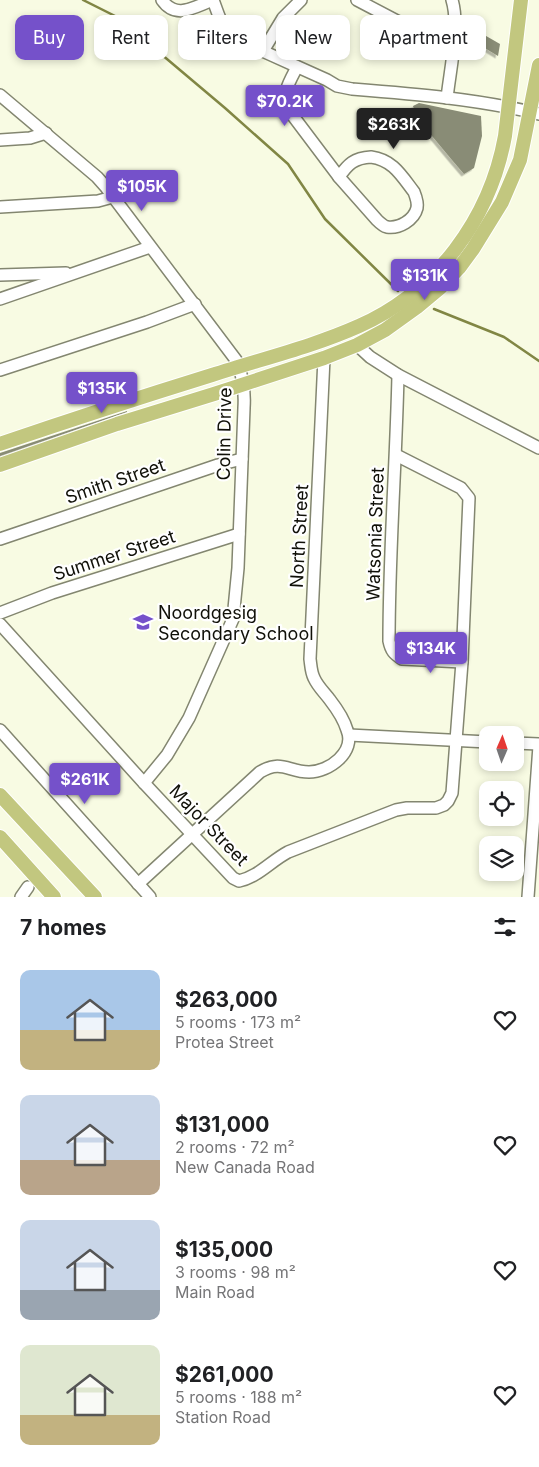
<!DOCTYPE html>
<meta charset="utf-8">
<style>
:root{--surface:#fff;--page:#f6f6f6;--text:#202124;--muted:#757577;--accent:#7551ca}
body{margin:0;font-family:Inter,sans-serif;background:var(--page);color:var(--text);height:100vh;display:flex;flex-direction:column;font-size:19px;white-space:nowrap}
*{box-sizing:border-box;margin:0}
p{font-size:16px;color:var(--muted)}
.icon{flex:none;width:28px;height:28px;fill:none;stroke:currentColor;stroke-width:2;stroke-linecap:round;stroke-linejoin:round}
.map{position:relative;height:897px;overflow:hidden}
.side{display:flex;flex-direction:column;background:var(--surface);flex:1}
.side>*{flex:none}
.banner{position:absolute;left:15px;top:15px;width:510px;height:45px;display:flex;gap:10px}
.needle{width:32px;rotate:2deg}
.fabs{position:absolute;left:479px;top:726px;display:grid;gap:10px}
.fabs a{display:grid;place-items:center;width:45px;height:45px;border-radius:10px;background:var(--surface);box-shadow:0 2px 8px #0003;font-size:25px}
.price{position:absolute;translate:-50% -42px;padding:0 11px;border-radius:5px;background:var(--accent);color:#fff;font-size:16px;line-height:32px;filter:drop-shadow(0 1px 2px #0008)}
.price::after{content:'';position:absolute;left:50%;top:30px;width:15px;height:11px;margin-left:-8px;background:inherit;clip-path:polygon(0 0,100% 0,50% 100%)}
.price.current{background:#222;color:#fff}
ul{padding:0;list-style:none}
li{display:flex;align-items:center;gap:15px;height:125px;padding:0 20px}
li span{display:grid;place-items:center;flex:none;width:140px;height:100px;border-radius:10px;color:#555}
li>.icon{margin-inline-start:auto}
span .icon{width:60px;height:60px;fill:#fffc;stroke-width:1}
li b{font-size:21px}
h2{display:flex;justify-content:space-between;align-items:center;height:60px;padding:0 20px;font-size:21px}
.tag{padding:0 18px;border-radius:10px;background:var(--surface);box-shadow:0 2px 8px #0003;font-size:18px;line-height:45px}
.tag.current{background:var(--accent);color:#fff}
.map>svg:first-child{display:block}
</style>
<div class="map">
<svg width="539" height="897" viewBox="0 0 539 897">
<defs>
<filter id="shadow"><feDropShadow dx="-2.5" dy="2.5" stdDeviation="0" flood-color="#0004"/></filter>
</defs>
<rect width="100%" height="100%" fill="#f8fbe3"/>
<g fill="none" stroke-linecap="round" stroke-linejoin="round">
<g stroke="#818644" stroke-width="2.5">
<polyline points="83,0 135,26 161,54 225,108 288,164 325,219 398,291"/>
<polyline points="434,309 504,337 539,361"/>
</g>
</g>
<g fill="#898c76" filter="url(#shadow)">
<polygon points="467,25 500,44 498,56 465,36"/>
<polygon points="419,103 481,116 482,136 474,168 464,174 452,160 417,118 413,106"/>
<polygon points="127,411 127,412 0,456 0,453"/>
</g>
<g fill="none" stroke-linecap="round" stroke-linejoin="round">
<defs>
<g id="minor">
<path d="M162,0C176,20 194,7 213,0"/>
<path d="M213,0C220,18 221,29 238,40L327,80L337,86L352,89C415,94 478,99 539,114"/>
<polyline points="357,0 418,32 454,40"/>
<polyline points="263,51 283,18 301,0"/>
<path d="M297,67C291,79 281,94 287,108L339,177"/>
<path d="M0,95L97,177L105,186L236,360C243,375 245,392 244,408L238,568L233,619L189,718L167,755L144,783"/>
<path d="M447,98C450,70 460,26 452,0"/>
<polyline points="0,140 30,138 46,133"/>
<path d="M371,157C393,160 401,175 414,192C416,197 418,203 417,208C414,220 399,229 387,227C383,226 380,223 377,220L339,177C348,164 354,158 371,157Z"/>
<polyline points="0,207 98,201 109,198 113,195"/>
<polyline points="0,275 66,273"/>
<polyline points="0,299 150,247"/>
<polyline points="357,345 370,357 398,375 539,448"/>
<polyline points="0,370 147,322 195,304"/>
<path d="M398,375C396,464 389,552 389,641C391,651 394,654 402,659L462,662"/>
<polyline points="0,539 218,465 242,459"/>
<polyline points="0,613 52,593 239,534"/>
<path d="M0,624L144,783L233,878L239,881C258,877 271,861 288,852L396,810L407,808H436L444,805L448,801L452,793L462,662L469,498L461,488L396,455"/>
<polyline points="0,730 150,897"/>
<polyline points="349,735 488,742"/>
<polyline points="515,743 539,744"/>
<path d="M138,884L260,772C282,759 288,772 309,772C329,772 356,752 347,730C344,720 337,709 330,700C325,693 318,687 314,678C311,672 311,666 310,659L324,358"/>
<polyline points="21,897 28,887"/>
<polyline points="528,897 539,746"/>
</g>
<g id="major">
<path d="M0,444C70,420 141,397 212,375C261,359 312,347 359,326C436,292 490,219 505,136L521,0"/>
<polyline points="0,465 117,424 214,394 324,358 357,345 385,330 417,307 441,287 459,268 473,249 502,202 520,160 539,65"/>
<polyline points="0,795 95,897"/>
<polyline points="0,837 54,897"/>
</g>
</defs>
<use href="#minor" stroke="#838670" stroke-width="14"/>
<use href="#major" stroke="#fff" stroke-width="16"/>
<use href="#minor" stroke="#fff" stroke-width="11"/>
<use href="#major" stroke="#c2c77f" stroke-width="14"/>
</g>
<defs>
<symbol id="school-bare" viewBox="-9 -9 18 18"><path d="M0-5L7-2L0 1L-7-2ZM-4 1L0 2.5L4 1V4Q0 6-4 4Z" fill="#7551ca" stroke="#fff" stroke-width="2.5" paint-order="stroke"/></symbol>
</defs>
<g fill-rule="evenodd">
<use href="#school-bare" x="129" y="608" width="28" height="28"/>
</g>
<g text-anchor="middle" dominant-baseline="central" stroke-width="4.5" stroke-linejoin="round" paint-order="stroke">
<g font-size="18" fill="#101008" stroke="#fff">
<text transform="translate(224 434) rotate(-89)">Colin Drive</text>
<text transform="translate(115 481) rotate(-19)">Smith Street</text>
<text transform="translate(375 534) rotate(-88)">Watsonia Street</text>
<text transform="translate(299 536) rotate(-87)">North Street</text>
<text transform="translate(114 555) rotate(-18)">Summer Street</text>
<text transform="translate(209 825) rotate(46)">Major Street</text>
</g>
<g font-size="18" fill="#101008" stroke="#fff" text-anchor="start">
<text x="158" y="612">Noordgesig<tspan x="158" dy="21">Secondary School</tspan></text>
</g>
</g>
</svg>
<div class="fabs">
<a><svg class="needle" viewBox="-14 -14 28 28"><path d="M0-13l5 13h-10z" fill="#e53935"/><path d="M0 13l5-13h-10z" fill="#757577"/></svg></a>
<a><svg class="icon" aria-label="locate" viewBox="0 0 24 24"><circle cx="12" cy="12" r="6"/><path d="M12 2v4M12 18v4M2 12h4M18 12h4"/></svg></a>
<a><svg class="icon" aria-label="layers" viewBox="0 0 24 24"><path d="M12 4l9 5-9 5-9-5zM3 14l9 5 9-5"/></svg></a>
</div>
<b class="price" style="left:285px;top:127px">$70.2K</b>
<b class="price current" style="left:394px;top:150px">$263K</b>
<b class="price" style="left:142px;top:212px">$105K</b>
<b class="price" style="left:425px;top:301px">$131K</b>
<b class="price" style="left:102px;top:414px">$135K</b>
<b class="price" style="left:431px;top:674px">$134K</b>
<b class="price" style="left:85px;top:805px">$261K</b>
<div class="banner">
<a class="tag current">Buy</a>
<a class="tag">Rent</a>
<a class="tag">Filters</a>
<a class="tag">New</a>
<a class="tag">Apartment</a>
</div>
</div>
<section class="side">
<h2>7 homes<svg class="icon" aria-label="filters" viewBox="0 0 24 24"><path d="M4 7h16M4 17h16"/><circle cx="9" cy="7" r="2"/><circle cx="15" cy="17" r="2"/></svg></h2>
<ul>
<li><span style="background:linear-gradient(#a9c7e8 60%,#c2b280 0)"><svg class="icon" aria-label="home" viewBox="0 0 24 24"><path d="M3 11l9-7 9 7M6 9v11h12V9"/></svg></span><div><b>$263,000</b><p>5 rooms · 173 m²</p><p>Protea Street</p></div><svg class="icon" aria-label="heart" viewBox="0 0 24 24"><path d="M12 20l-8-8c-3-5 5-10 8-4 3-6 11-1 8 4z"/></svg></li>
<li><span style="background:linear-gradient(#c9d6e8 65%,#b9a48a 0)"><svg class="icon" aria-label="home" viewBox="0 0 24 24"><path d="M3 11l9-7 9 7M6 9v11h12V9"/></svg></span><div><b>$131,000</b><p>2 rooms · 72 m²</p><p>New Canada Road</p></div><svg class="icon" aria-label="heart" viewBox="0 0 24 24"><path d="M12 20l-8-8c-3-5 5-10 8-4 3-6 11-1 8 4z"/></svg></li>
<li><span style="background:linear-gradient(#c9d6e8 70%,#9aa5b1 0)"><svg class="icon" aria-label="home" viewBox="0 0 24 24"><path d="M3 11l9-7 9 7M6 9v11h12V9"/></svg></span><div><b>$135,000</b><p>3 rooms · 98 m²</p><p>Main Road</p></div><svg class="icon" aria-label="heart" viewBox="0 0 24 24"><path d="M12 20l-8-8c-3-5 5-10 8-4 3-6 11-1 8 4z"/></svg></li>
<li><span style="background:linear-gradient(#dfe7d0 70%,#c2b280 0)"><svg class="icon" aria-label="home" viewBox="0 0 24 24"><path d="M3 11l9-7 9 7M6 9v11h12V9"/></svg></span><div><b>$261,000</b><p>5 rooms · 188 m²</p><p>Station Road</p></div><svg class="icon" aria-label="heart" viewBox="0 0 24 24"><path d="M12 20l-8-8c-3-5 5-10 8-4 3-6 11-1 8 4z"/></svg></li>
</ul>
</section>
